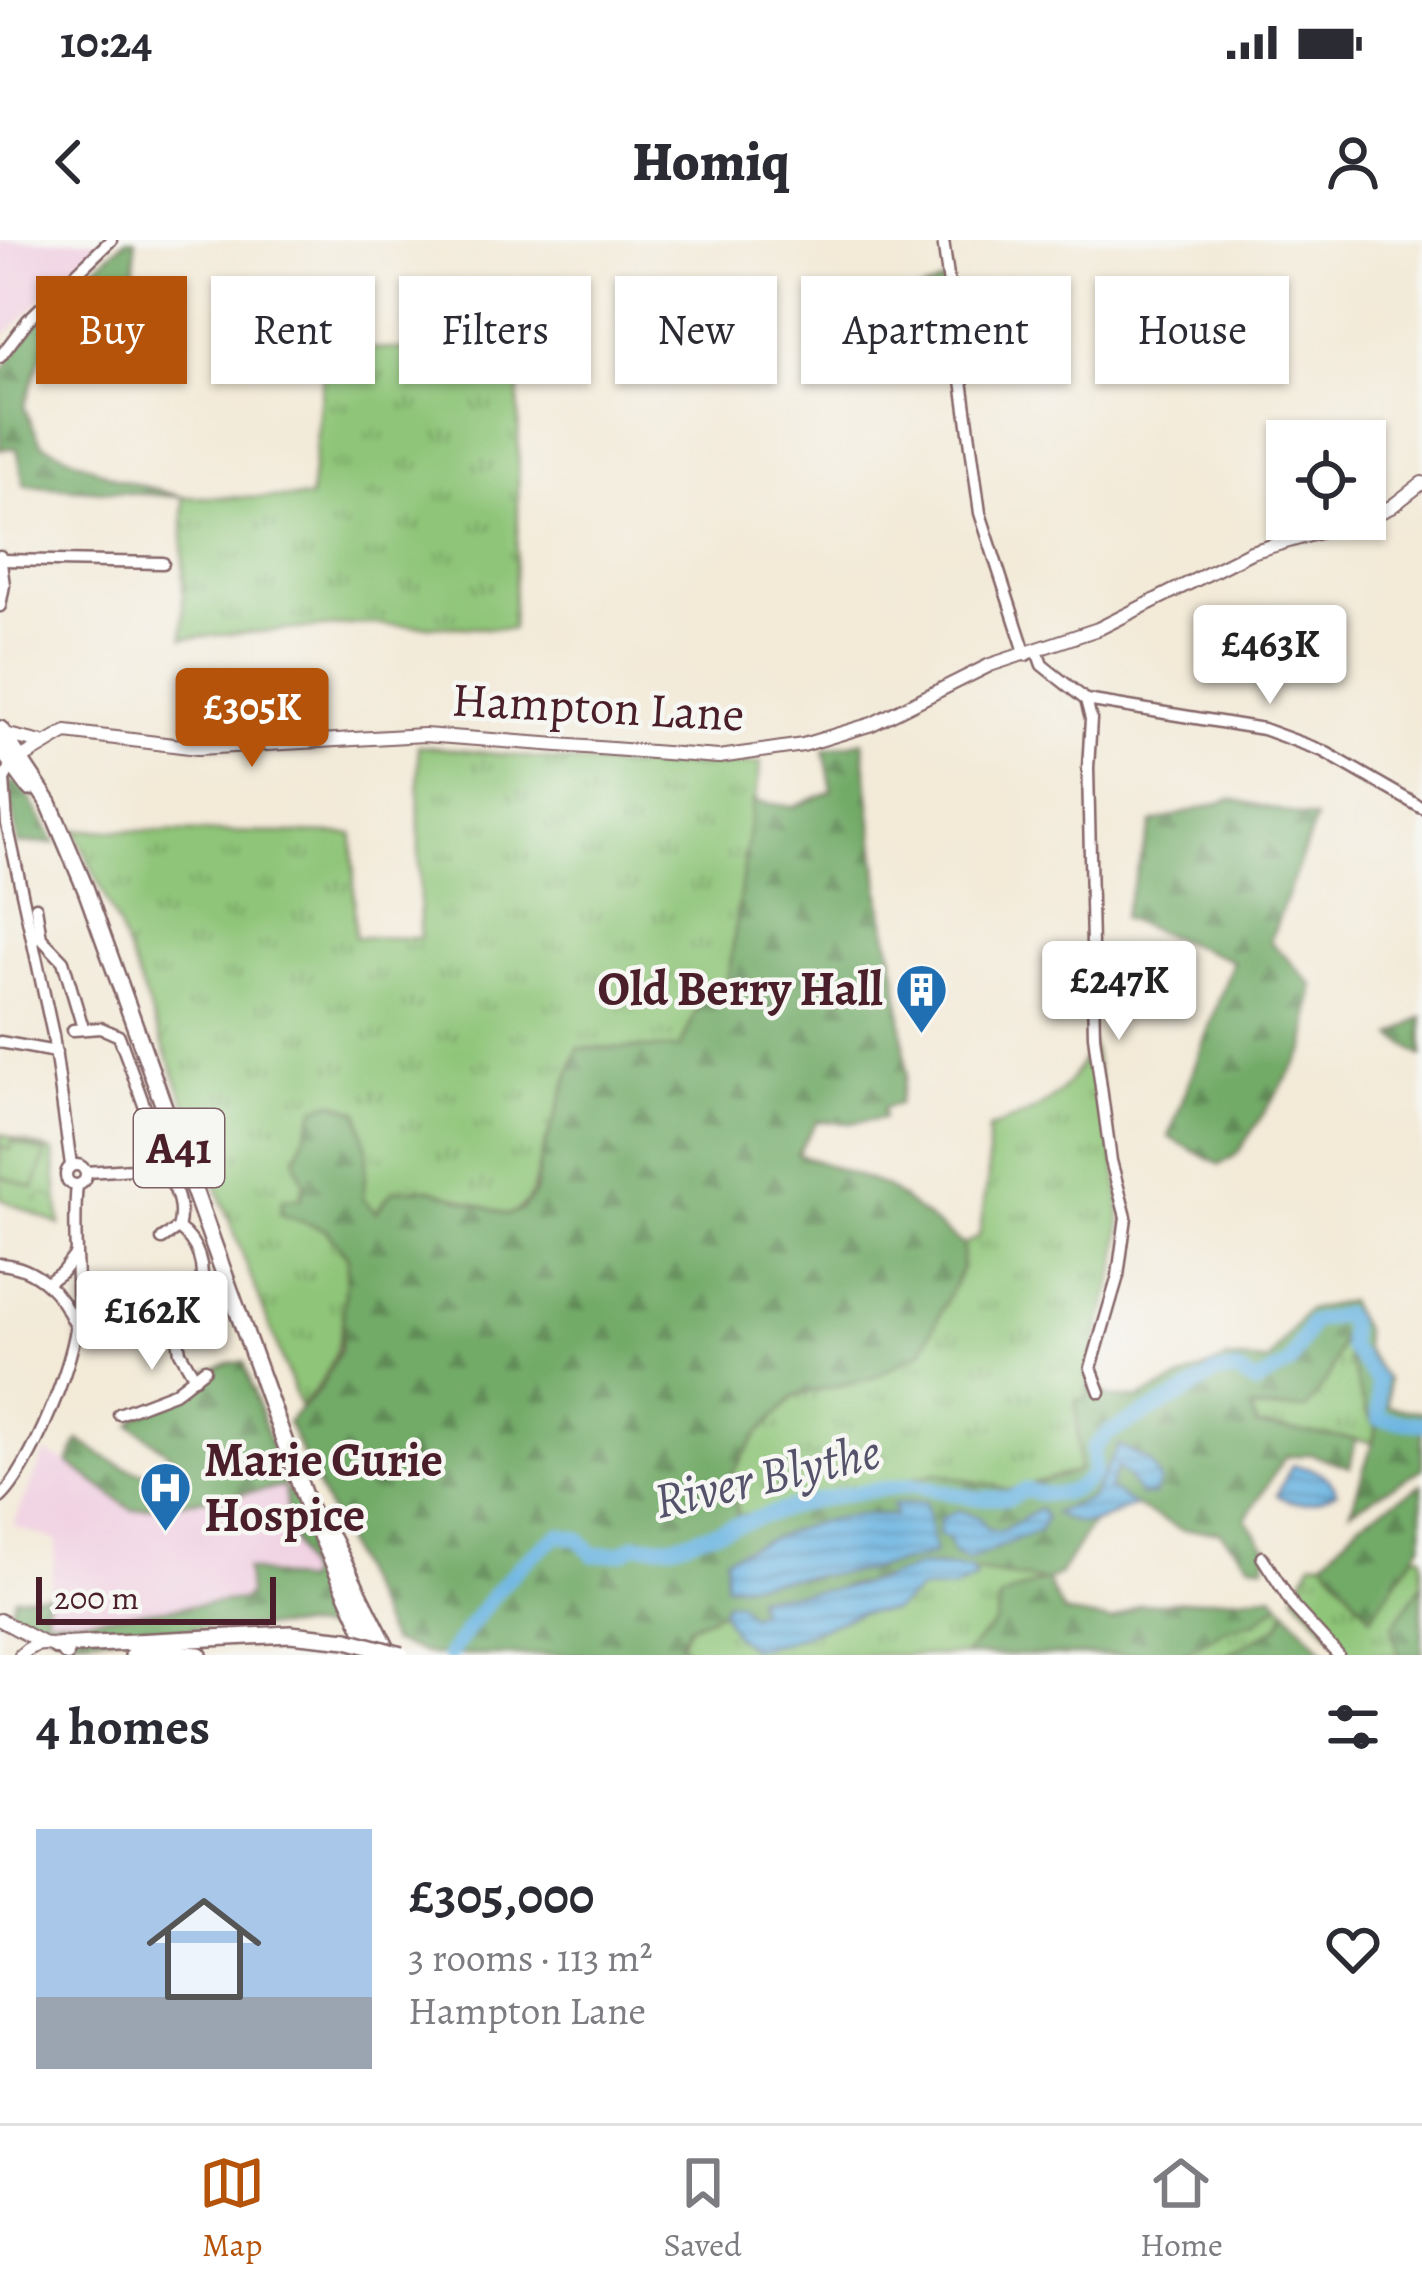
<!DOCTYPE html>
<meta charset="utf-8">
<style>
:root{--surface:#fff;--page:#f7f7f7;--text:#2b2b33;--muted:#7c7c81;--line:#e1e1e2;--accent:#b45309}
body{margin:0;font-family:Alegreya,serif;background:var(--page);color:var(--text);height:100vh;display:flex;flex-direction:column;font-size:45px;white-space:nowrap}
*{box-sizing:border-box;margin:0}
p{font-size:39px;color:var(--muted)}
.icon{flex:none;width:66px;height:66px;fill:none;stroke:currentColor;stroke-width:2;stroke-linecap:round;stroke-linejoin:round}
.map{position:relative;height:1415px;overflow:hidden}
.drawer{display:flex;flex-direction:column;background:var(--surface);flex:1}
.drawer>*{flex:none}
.top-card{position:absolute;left:36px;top:36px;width:1350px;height:108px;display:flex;gap:24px}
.tools{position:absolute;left:1266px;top:180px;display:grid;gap:24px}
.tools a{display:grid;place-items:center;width:120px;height:120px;border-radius:0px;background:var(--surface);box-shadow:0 3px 9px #0004;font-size:60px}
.scale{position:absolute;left:36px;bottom:30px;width:240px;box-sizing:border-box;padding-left:12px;border:6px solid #4a1f2b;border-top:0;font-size:33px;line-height:42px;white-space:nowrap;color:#4a1f2b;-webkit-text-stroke:9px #f6f6f2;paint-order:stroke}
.price{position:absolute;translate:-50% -102px;padding:0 27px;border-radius:12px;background:#fff;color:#222;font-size:39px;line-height:78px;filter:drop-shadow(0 3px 6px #0008)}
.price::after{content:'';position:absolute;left:50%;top:72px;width:36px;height:27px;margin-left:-18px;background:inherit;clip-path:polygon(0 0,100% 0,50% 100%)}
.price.active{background:var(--accent);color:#fff}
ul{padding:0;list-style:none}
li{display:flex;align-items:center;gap:36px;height:300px;padding:0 36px}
li span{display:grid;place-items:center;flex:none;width:336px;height:240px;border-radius:0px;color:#555}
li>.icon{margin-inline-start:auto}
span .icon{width:144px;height:144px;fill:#fffc;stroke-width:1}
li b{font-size:51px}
h2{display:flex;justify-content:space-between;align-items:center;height:144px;padding:0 36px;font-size:51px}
.chip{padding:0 42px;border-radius:0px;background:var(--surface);box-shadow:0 3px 9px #0004;font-size:42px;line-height:108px}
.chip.active{background:var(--accent);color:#fff}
.status{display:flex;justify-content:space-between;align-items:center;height:84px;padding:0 60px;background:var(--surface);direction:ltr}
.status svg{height:33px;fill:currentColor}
header{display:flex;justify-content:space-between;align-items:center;height:156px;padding:0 36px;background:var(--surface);font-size:54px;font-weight:800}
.tab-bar{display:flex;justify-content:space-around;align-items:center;height:168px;border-top:3px solid var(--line);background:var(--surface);font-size:33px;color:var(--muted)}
.tab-bar a{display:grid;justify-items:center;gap:6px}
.tab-bar .active{color:var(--accent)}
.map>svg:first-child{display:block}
</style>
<div class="status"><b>10:24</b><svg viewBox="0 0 49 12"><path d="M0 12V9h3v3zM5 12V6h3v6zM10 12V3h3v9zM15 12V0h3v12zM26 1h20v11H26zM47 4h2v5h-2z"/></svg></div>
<header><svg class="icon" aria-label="back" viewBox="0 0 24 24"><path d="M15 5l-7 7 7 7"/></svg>Homiq<svg class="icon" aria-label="person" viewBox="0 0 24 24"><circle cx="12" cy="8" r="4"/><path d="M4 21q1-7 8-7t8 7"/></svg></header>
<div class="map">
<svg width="1422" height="1415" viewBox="0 0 1422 1415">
<defs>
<pattern id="grass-tufts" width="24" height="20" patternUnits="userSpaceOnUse" patternTransform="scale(3)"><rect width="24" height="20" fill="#8ec578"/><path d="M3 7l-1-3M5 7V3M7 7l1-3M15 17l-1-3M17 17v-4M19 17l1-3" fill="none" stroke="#769f63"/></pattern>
<pattern id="forest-firs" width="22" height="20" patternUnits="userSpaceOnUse" patternTransform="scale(3)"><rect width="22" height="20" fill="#72aa68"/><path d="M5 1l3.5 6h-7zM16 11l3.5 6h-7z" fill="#608a56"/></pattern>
<pattern id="park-crowns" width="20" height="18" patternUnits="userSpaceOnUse" patternTransform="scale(3)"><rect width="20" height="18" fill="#8ec578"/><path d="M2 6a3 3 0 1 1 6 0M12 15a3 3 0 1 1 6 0" fill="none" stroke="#769f63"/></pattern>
<pattern id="water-rules" width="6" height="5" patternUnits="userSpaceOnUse" patternTransform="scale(3)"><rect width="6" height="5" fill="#68b3e1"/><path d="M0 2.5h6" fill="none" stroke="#5891b7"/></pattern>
</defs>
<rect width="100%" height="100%" fill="#f6f6f2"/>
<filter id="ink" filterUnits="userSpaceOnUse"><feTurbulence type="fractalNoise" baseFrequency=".00833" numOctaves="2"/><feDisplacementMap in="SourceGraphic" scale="24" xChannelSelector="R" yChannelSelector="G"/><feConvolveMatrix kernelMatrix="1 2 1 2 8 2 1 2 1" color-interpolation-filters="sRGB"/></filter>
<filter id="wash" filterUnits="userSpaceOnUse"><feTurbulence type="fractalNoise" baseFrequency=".004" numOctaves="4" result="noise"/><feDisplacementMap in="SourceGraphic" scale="48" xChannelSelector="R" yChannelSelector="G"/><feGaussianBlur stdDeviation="2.7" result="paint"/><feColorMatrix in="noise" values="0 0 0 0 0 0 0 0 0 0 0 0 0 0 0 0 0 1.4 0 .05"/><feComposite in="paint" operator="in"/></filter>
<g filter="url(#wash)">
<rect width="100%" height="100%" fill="#f3ead8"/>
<g fill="#f1d0e2">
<polygon points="0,0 102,0 6,94 0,88"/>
<polygon points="45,1213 68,1223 132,1270 285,1246 289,1288 307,1337 302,1342 288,1341 271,1333 245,1334 248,1355 226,1364 78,1379 45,1378 57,1301 13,1286"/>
</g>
<g fill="url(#grass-tufts)" stroke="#6c7252" stroke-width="3">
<polygon points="326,107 519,113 518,282 512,389 361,384 183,398 183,257 310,258"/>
<path d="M418,506L616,526L761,523L727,748L700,763L680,808L559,870C553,885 546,901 541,917C533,943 537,962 509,975L430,949L376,972L363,960L367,910L304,944L300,958L348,1018C342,1078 347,1123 300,1167L120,691L75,590L353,594L355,697L420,698Z"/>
<path d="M1092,804C1102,864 1124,937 1120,997C1116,1052 1089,1103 1087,1159L1076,1161L1080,1231L1008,1250L938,1233L739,1277L728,1239L758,1194L796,1155L873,1138L962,1029L963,1005L979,996L988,937V889C1046,868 1063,860 1092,804Z"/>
<polygon points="1341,1100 1359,1138 1366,1173 1377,1188 1373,1202 1257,1186 1251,1169 1279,1170"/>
<polygon points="1414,1314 1422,1315 1422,1345 1392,1387 1399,1415 1349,1415 1295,1354 1312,1321 1324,1320 1371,1376"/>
<polygon points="970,1329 1046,1341 964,1415 693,1415 680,1404 689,1386 717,1370 722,1371 734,1394 785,1402 860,1373 893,1371 920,1350 954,1349 976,1339"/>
<polygon points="1280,1362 1287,1370 1278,1387 1227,1415 1179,1415 1227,1389 1256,1382"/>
</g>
<g fill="url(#forest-firs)" stroke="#5e644a" stroke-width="3">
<polygon points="126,0 135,0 135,32 116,54 41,117 24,167 41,203 118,239 183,257 24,245 17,208 0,209 0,134 40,75"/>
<polygon points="944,41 951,83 933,77 913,55"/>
<path d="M863,501L881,663L897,738L907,834L898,864L883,868L884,878L850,883L817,881L797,914L886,946L963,1005L962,1029L922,1111L873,1138L796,1155L758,1194L728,1239L739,1276L938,1233L1008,1250L1079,1231L1076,1160L1087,1159L1088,1147L1114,1158H1138L1227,1119L1268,1122L1307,1070L1348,1061L1363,1089L1365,1110L1387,1140L1388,1167L1422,1172V1229L1351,1270L1377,1188C1357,1162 1357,1131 1341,1101L1330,1135L1306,1169H1251L1257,1186L1356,1199L1350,1227L1310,1214L1285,1217L1246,1279L1268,1310L1264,1326L1249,1322L1219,1291L1182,1290L1135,1266C1118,1271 1108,1280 1091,1284L1060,1334L1047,1341L1064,1373L1112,1381L1140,1365L1273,1354L1280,1362L1256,1382L1227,1389L1179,1415H964L996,1382L1000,1358L1043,1341L936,1325L921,1326L881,1343L847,1345L829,1352L756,1357L759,1370L749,1376L726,1362L722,1371L689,1386L680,1403L693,1415H432L391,1402L287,1182L319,1150L340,1110L348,1018L326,990L280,974L283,959L301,958L304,944L295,920L316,867L334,862L359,872L367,910L363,959L376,972L393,950L431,949L508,975L523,968L535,952L540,921L578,808H680L700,763L727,748L753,561L793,567L832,551L824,510Z"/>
<polygon points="8,543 18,543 24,548 55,603 18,604"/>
<polygon points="1231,559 1316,579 1270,701 1313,745 1306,809 1237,914 1220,925 1169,897 1233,721 1122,678 1152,583"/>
<polygon points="1422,777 1422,816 1393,796"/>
<path d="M244,1122L284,1246L300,1263L347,1390L301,1387L206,1388L73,1399L11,1381L8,1375L15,1357L48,1354L46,1378L78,1379L242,1360L248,1355L246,1329L302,1342L307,1336L289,1288L284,1247L132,1270L68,1223L79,1200C111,1223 134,1235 174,1238L182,1229L165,1210L131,1185L137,1177L197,1151L207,1132L228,1123Z"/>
<polygon points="1422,1244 1422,1303 1371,1377 1324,1320 1360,1282"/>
<polygon points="1422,1345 1422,1415 1399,1415 1392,1387"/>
<polygon points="1287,1370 1327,1415 1227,1415 1278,1387"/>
</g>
<polygon fill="url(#park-crowns)" stroke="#6c7252" stroke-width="3" points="0,894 54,912 60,985 0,959"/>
<polygon fill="#8ec578" stroke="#6c7252" stroke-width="3" points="13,902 46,913 34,948 0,936 0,906 10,910"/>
<g fill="url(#water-rules)" stroke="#596986" stroke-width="3">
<path d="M1119,1205L1149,1221L1160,1240L1154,1255H1140L1128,1237L1117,1228L1109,1249L1135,1266C1100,1276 1092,1295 1054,1273L1091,1258Z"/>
<path d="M1292,1225C1314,1229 1328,1231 1337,1252C1317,1263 1298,1268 1277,1255Z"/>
<path d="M925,1262L935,1314L863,1331L725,1345L726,1317C779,1295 836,1268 895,1276L893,1264Z"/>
<polygon points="1040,1269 1046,1278 1039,1291 968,1320 954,1314 948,1299 938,1295 940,1279 958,1270 979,1277 988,1290 1000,1292"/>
<path d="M921,1325L970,1329L976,1338L954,1349L920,1350L893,1371L860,1373L785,1402L752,1409L734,1394L722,1371L726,1362H738L750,1376L759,1370L756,1356C813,1353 868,1349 921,1325Z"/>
</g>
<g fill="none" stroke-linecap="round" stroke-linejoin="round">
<path stroke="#68b3e1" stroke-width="15" d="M449,1415C482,1369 511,1326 559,1295L579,1299L593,1315L622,1313L635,1305H672L805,1263L852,1253L912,1245L975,1258H1009L1026,1250C1052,1258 1076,1256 1094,1233L1093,1209L1108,1193L1182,1155L1216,1133L1238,1132L1256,1143L1290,1124L1312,1082L1344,1074L1349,1082L1350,1107L1377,1140L1379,1179L1422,1184"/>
</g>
</g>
<g filter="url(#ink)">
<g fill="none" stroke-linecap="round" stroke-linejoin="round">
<defs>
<g id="minor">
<polyline points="943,0 980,273 1026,415"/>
<polyline points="0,117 28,80 111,0"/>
<polyline points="0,316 4,345 0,366"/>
<polyline points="2,320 163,323"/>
<polyline points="1037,411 1042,425 1086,460 1091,479 1088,528 1094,796 1111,921 1126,977 1118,1036 1091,1128 1100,1152"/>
<polyline points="1086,460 1263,489 1323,511 1422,568"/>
<polyline points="13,523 4,539 7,584 53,795 71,925"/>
<polyline points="36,667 41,698 63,721 83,788"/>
<polyline points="73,790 101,788 119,796 153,890 152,917 133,929 86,932"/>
<polyline points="0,802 56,812"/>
<path d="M152,917C170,937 186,960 178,988C197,1001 208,1029 198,1052C192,1064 181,1072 176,1086L180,1112L195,1138"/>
<circle cx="76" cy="935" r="10"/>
<polyline points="162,999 178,988"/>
<path d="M0,1024C39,1027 60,1053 76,1086"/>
<polyline points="48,1042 62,1032 75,1015"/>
<path d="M91,1084L94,1092C122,1103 147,1082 176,1086"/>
<polyline points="119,1174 174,1153 205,1129"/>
<path d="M0,1258C30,1231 76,1119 77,1078C79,1033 72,990 77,945"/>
<polyline points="1262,1317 1294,1367 1338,1415"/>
</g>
<g id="major">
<polyline points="4,494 42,503"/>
<polyline points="14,523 66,492 198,508 424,495 719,517 803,505 872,484 990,425 1098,389 1251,312 1365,279 1391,267 1422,243"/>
<polyline points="0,1380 41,1402"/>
<path d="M21,1415C36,1400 53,1401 67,1415"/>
</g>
<g id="highway">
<polyline points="0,489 49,563 86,650 307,1264 373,1412"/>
<polyline points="0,507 30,548"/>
<polyline points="332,1299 390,1415"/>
<polyline points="56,1406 290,1394 347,1400"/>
<polyline points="133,1415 150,1412 199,1415"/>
</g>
</defs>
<use href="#minor" stroke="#856668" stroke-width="15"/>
<use href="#major" stroke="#856668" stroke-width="16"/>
<use href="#highway" stroke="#856668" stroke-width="20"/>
<use href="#minor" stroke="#fff" stroke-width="10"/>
<use href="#major" stroke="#fff" stroke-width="12"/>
<use href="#highway" stroke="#fff" stroke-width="15"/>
<defs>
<polyline id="highway-bridge" points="347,1400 401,1415"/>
</defs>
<use href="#highway-bridge" stroke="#856668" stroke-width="20" stroke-linecap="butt"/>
<use href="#highway-bridge" stroke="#fff" stroke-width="15"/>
</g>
</g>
<defs>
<symbol id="building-pin" viewBox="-11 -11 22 30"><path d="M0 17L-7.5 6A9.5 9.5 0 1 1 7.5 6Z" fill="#1f6fb2" stroke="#f6f6f2"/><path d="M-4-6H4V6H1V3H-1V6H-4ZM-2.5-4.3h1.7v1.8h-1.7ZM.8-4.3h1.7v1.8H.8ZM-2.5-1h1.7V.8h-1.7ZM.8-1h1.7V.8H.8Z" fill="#fff"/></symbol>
<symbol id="hospital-pin" viewBox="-11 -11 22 30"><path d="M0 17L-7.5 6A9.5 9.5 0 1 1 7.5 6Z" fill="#1f6fb2" stroke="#f6f6f2"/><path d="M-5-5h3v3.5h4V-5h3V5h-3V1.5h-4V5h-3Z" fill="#fff"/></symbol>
</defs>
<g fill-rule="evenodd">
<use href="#building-pin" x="892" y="720" width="59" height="81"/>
<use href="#hospital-pin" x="136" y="1218" width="59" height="81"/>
</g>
<g text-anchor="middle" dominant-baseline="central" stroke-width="9" stroke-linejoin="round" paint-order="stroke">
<rect fill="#f6f6f2" stroke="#7e6067" stroke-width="3" x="134" y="869" width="90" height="78" rx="9"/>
<g font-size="45" font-weight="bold" fill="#4a1f2b">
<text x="179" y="908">A41</text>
</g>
<g font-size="48" fill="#4a1f2b" stroke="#f6f6f2">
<text transform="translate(598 467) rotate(3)">Hampton Lane</text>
</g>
<g font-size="48" font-weight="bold" fill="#4a1f2b" stroke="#f6f6f2" text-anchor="end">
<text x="883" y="749">Old Berry Hall</text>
<text x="204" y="1220" text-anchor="start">Marie Curie<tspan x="204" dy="55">Hospice</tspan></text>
</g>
<g font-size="51" font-style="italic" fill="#54536b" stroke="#f6f6f2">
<text transform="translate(767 1236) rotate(-13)">River Blythe</text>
</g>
</g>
</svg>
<div class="tools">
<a><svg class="icon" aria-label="locate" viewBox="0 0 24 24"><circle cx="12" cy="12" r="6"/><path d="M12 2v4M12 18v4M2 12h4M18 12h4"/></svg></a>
</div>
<div class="scale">200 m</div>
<b class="price" style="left:1270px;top:467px">£463K</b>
<b class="price active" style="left:252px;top:530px">£305K</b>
<b class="price" style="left:1119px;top:803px">£247K</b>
<b class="price" style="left:152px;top:1133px">£162K</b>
<div class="top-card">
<a class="chip active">Buy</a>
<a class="chip">Rent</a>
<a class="chip">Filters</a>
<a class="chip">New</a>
<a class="chip">Apartment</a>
<a class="chip">House</a>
</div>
</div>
<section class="drawer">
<h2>4 homes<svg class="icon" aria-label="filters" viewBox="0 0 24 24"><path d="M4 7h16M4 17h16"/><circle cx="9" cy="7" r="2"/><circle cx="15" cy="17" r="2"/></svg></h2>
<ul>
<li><span style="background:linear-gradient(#a9c7e8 70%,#9aa5b1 0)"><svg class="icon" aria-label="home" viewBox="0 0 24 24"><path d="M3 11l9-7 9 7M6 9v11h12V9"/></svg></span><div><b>£305,000</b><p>3 rooms · 113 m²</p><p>Hampton Lane</p></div><svg class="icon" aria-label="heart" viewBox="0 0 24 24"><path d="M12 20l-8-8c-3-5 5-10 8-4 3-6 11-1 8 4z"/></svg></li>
</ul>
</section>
<nav class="tab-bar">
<a class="active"><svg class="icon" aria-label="map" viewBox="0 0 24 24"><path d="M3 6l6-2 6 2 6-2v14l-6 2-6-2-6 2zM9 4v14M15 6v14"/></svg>Map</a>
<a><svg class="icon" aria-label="saved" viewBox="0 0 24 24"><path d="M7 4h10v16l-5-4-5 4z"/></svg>Saved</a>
<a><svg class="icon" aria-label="home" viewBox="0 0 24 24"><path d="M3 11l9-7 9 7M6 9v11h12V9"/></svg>Home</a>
</nav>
